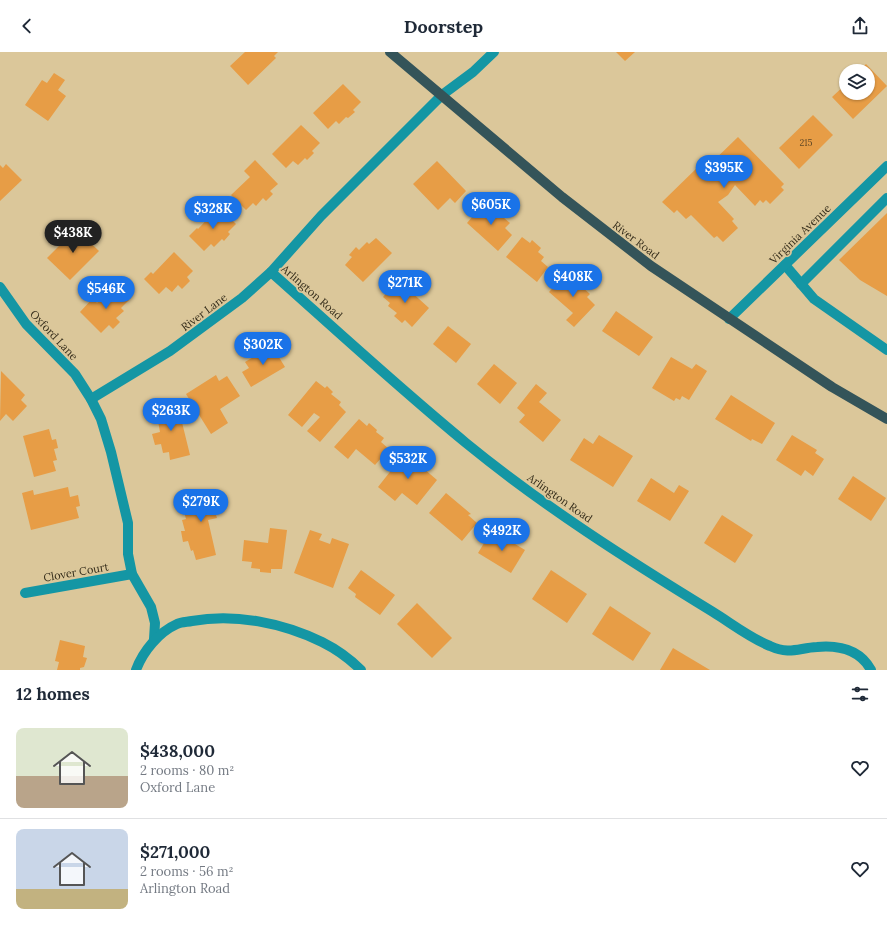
<!DOCTYPE html>
<meta charset="utf-8">
<style>
:root{--surface:#fff;--page:#f2f2f3;--text:#1f2937;--muted:#747a83;--line:#e0e1e3;--accent:#1a73e8}
body{margin:0;font-family:Lora,serif;background:var(--page);color:var(--text);height:100vh;display:flex;flex-direction:column;font-size:15px;white-space:nowrap}
*{box-sizing:border-box;margin:0}
p{font-size:13px;color:var(--muted)}
.icon{flex:none;width:22px;height:22px;fill:none;stroke:currentColor;stroke-width:2;stroke-linecap:round;stroke-linejoin:round}
.map{position:relative;height:618px;overflow:hidden}
.side{display:flex;flex-direction:column;background:var(--surface);flex:1}
.side>*{flex:none}
.buttons{position:absolute;left:839px;top:12px;display:grid;gap:8px}
.buttons a{display:grid;place-items:center;width:36px;height:36px;border-radius:50%;background:var(--surface);box-shadow:0 1px 3px #0004;font-size:20px}
.price{position:absolute;translate:-50% -34px;padding:0 9px;border-radius:14px;background:var(--accent);color:#fff;font-size:13px;line-height:26px;filter:drop-shadow(0 1px 2px #0008)}
.price::after{content:'';position:absolute;left:50%;top:24px;width:12px;height:9px;margin-left:-6px;background:inherit;clip-path:polygon(0 0,100% 0,50% 100%)}
.price.active{background:#222;color:#fff}
ul{padding:0;list-style:none}
li{display:flex;align-items:center;gap:12px;height:100px;padding:0 16px}
li+li{border-top:1px solid var(--line)}
li span{display:grid;place-items:center;flex:none;width:112px;height:80px;border-radius:8px;color:#555}
li>.icon{margin-inline-start:auto}
span .icon{width:48px;height:48px;fill:#fffc;stroke-width:1}
li b{font-size:17px}
h2{display:flex;justify-content:space-between;align-items:center;height:48px;padding:0 16px;font-size:17px}
header{display:flex;justify-content:space-between;align-items:center;height:52px;padding:0 16px;background:var(--surface);font-size:18px;font-weight:700}
.map>svg:first-child{display:block}
</style>
<header><svg class="icon" aria-label="back" viewBox="0 0 24 24"><path d="M15 5l-7 7 7 7"/></svg>Doorstep<svg class="icon" aria-label="share" viewBox="0 0 24 24"><path d="M12 15V3M7 8l5-5 5 5M5 13v7h14v-7"/></svg></header>
<div class="map">
<svg width="887" height="618" viewBox="0 0 887 618">
<rect width="100%" height="100%" fill="#dbc79a"/>
<g fill="#e79d46">
<polygon points="245,0 278,0 274,4 276,6 248,33 230,14"/>
<polygon points="616,0 635,0 625,9"/>
<polygon points="866,12 887,34 853,67 832,45 846,32 846,41 868,41 868,19 859,19"/>
<polygon points="54,21 65,28 58,38 66,44 48,69 25,53 42,28 47,31"/>
<polygon points="343,32 361,50 353,58 355,60 348,66 346,65 339,72 336,69 328,77 313,61"/>
<polygon points="813,63 833,83 799,117 779,96"/>
<polygon points="301,73 320,91 312,99 314,101 307,108 305,106 298,113 293,109 286,116 272,102"/>
<polygon points="738,85 784,132 781,135 784,138 770,152 766,148 763,151 760,148 755,154 735,133 728,143 718,150 734,167 732,169 738,176 723,190 717,184 714,186 691,163 686,167 677,158 674,161 662,150 702,111 707,115"/>
<polygon points="255,108 278,132 270,139 273,142 266,149 263,146 256,154 253,151 246,158 231,143 250,125 244,119"/>
<polygon points="437,109 466,139 455,151 450,146 438,158 413,132"/>
<polygon points="6,112 22,128 0,149 0,113 3,116"/>
<polygon points="485,150 510,171 505,176 512,183 498,199 467,171"/>
<polygon points="219,155 236,172 228,180 230,182 224,189 222,187 214,195 211,192 204,199 189,184 197,176 198,177"/>
<polygon points="887,161 887,244 860,228 839,208"/>
<polygon points="76,177 99,199 70,228 47,206"/>
<polygon points="522,185 530,191 532,188 541,196 538,200 544,205 541,209 548,215 537,230 506,205"/>
<polygon points="376,186 392,201 363,230 345,213 352,205 349,203 356,195 359,198 367,190 369,192"/>
<polygon points="174,200 193,219 187,225 190,229 182,237 178,233 172,240 166,235 159,242 144,227 151,220 153,222"/>
<polygon points="566,222 574,229 577,226 584,234 582,235 590,242 587,245 595,253 574,275 566,268 573,261 549,240"/>
<polygon points="398,228 429,256 412,275 405,268 402,271 394,264 397,261 388,254 390,251 383,245"/>
<polygon points="114,233 129,248 121,256 124,259 116,266 120,270 113,277 109,273 101,281 80,260 93,246 97,251"/>
<polygon points="616,259 653,285 639,304 602,279"/>
<polygon points="448,274 471,292 456,311 433,292"/>
<polygon points="272,294 285,315 251,335 242,320 249,316 245,310"/>
<polygon points="671,305 692,317 696,312 707,319 689,348 682,344 680,348 676,346 674,349 652,336"/>
<polygon points="494,312 517,331 500,352 477,332"/>
<polygon points="1,319 25,343 21,348 27,354 13,369 6,362 0,369"/>
<polygon points="216,323 219,329 227,324 240,344 220,357 228,371 211,382 186,342"/>
<polygon points="316,329 325,336 327,334 333,340 331,342 341,350 339,353 346,360 320,390 307,379 320,365 314,361 302,375 288,363"/>
<polygon points="536,332 547,341 539,350 561,368 543,390 519,370 525,363 517,356"/>
<polygon points="731,343 775,371 762,392 752,387 751,389 715,367"/>
<polygon points="177,350 190,403 170,408 169,400 163,401 161,392 155,393 152,382 160,380 158,369 160,369 156,355"/>
<polygon points="359,367 367,374 369,371 377,378 376,380 384,386 381,390 389,397 375,413 356,397 348,407 334,395"/>
<polygon points="49,377 52,388 56,387 58,396 54,397 57,408 53,409 56,419 34,425 23,384"/>
<polygon points="599,383 633,404 613,435 570,408 584,386 593,392"/>
<polygon points="792,383 817,398 815,401 824,407 813,424 805,418 801,424 776,408"/>
<polygon points="404,402 411,408 414,404 425,413 423,416 437,428 417,453 402,441 395,449 378,435"/>
<polygon points="853,424 886,446 871,469 838,447"/>
<polygon points="651,426 674,441 679,433 689,439 670,469 637,449"/>
<polygon points="68,435 70,445 78,443 80,454 76,455 79,466 31,478 22,441 33,438 34,443"/>
<polygon points="219,439 224,458 215,460 217,466 208,468 216,503 196,508 193,498 191,499 188,489 183,490 181,479 185,479 182,468 186,467 181,448"/>
<polygon points="446,441 471,462 468,463 477,471 462,489 429,461"/>
<polygon points="722,463 753,483 735,511 704,491"/>
<polygon points="270,476 287,478 282,517 271,517 271,521 260,520 260,517 251,516 252,510 242,509 244,488 268,491"/>
<polygon points="310,478 322,482 319,488 330,492 332,486 349,492 333,536 294,521"/>
<polygon points="492,478 525,498 511,521 478,501"/>
<polygon points="361,518 395,543 380,563 355,545 356,542 348,536"/>
<polygon points="551,518 587,542 567,571 532,547"/>
<polygon points="417,551 452,586 432,606 397,572"/>
<polygon points="610,554 651,581 633,609 592,582"/>
<polygon points="60,588 85,594 83,605 87,606 84,615 80,616 80,618 57,618 59,610 55,609"/>
<polygon points="673,596 710,618 660,618"/>
</g>
<g fill="none" stroke-linecap="round" stroke-linejoin="round">
<g stroke="#1496a4" stroke-width="10">
<polyline points="785,213 814,247 887,298"/>
<path d="M271,220C335,277 399,336 466,391C543,454 628,508 713,560C731,571 750,586 770,594C790,603 798,596 817,595C839,593 860,598 871,618"/>
<polyline points="801,232 887,146"/>
<polyline points="0,235 26,272 75,322 91,347 101,367 111,400 128,471 128,502 132,522 151,555 155,571 154,587"/>
<polyline points="729,267 887,114"/>
<polyline points="91,347 170,299 242,246 271,220 321,164 442,43 473,20 494,0"/>
<polyline points="25,541 132,522"/>
<path d="M136,618C143,599 159,580 177,572C181,570 187,570 192,569C235,561 283,571 322,590C336,597 350,607 361,618"/>
</g>
<polyline stroke="#345459" stroke-width="10" points="390,0 562,145 651,214 832,335 887,367"/>
</g>
<g text-anchor="middle" dominant-baseline="central" stroke-width="3.5" stroke-linejoin="round" paint-order="stroke">
<g font-size="9" fill="#624926">
<text x="806" y="90">215</text>
</g>
<g font-size="11" fill="#352d1b" stroke="#dbc79a">
<text transform="translate(800 182) rotate(-44)">Virginia Avenue</text>
<text transform="translate(636 188) rotate(37)">River Road</text>
<text transform="translate(312 240) rotate(41)">Arlington Road</text>
<text transform="translate(204 260) rotate(-37)">River Lane</text>
<text transform="translate(54 283) rotate(47)">Oxford Lane</text>
<text transform="translate(560 446) rotate(35)">Arlington Road</text>
<text transform="translate(76 520) rotate(-10)">Clover Court</text>
</g>
</g>
</svg>
<div class="buttons">
<a><svg class="icon" aria-label="layers" viewBox="0 0 24 24"><path d="M12 4l9 5-9 5-9-5zM3 14l9 5 9-5"/></svg></a>
</div>
<b class="price" style="left:724px;top:137px">$395K</b>
<b class="price" style="left:491px;top:174px">$605K</b>
<b class="price" style="left:213px;top:178px">$328K</b>
<b class="price active" style="left:73px;top:202px">$438K</b>
<b class="price" style="left:573px;top:246px">$408K</b>
<b class="price" style="left:405px;top:252px">$271K</b>
<b class="price" style="left:106px;top:258px">$546K</b>
<b class="price" style="left:263px;top:314px">$302K</b>
<b class="price" style="left:171px;top:380px">$263K</b>
<b class="price" style="left:408px;top:428px">$532K</b>
<b class="price" style="left:201px;top:471px">$279K</b>
<b class="price" style="left:502px;top:500px">$492K</b>
</div>
<section class="side">
<h2>12 homes<svg class="icon" aria-label="filters" viewBox="0 0 24 24"><path d="M4 7h16M4 17h16"/><circle cx="9" cy="7" r="2"/><circle cx="15" cy="17" r="2"/></svg></h2>
<ul>
<li><span style="background:linear-gradient(#dfe7d0 60%,#b9a48a 0)"><svg class="icon" aria-label="home" viewBox="0 0 24 24"><path d="M3 11l9-7 9 7M6 9v11h12V9"/></svg></span><div><b>$438,000</b><p>2 rooms · 80 m²</p><p>Oxford Lane</p></div><svg class="icon" aria-label="heart" viewBox="0 0 24 24"><path d="M12 20l-8-8c-3-5 5-10 8-4 3-6 11-1 8 4z"/></svg></li>
<li><span style="background:linear-gradient(#c9d6e8 75%,#c2b280 0)"><svg class="icon" aria-label="home" viewBox="0 0 24 24"><path d="M3 11l9-7 9 7M6 9v11h12V9"/></svg></span><div><b>$271,000</b><p>2 rooms · 56 m²</p><p>Arlington Road</p></div><svg class="icon" aria-label="heart" viewBox="0 0 24 24"><path d="M12 20l-8-8c-3-5 5-10 8-4 3-6 11-1 8 4z"/></svg></li>
</ul>
</section>
